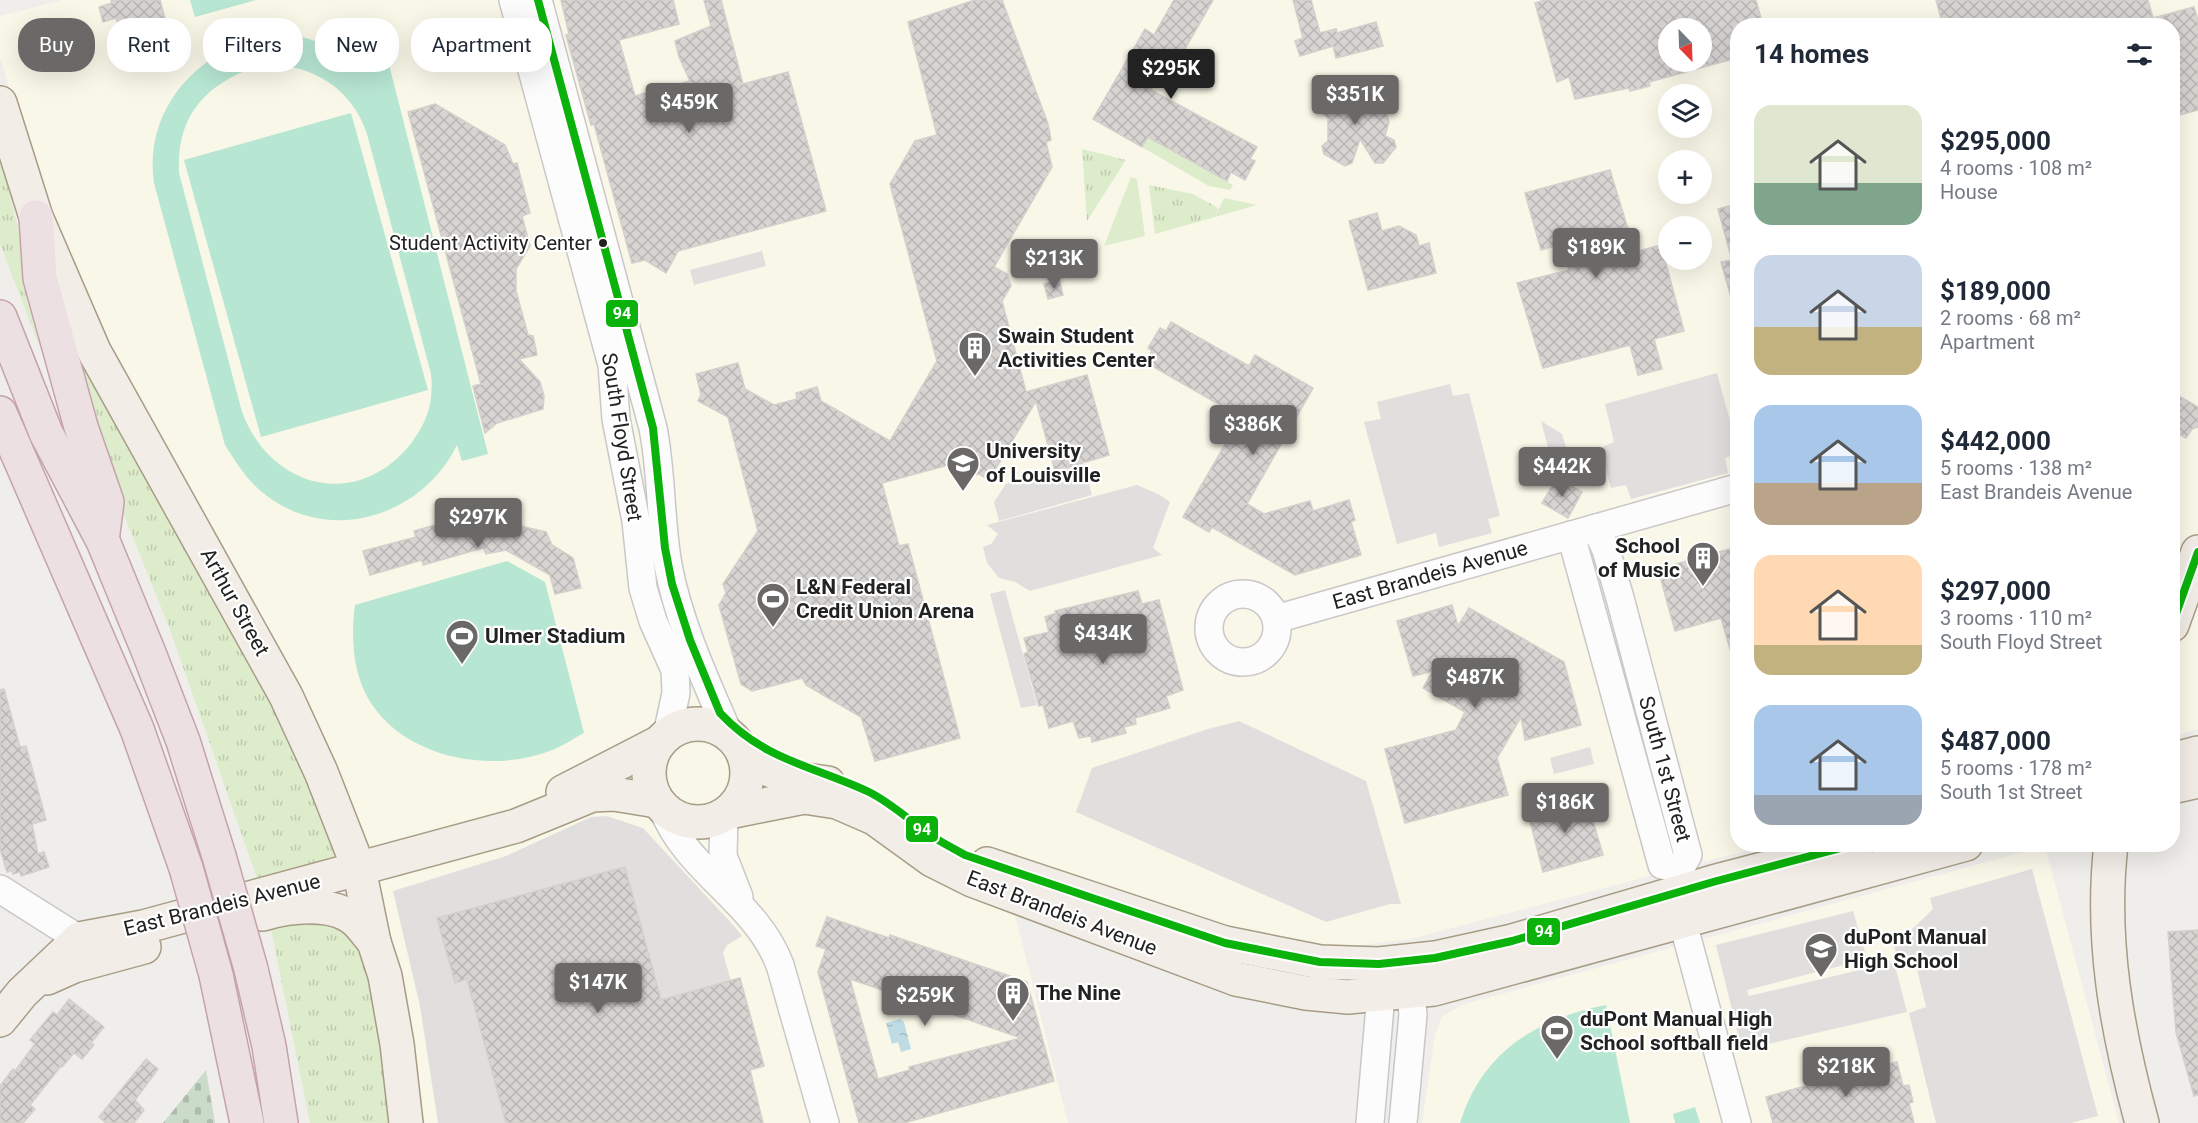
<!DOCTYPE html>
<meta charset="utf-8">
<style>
:root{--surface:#fff;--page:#f6f6f7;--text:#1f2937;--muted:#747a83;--accent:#6a6968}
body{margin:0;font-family:Roboto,sans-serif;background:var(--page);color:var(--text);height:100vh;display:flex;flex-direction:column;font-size:22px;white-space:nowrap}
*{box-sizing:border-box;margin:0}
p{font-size:20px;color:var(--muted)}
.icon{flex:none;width:33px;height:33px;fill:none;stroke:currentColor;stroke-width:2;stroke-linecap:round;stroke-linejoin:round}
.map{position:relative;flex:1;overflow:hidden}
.panel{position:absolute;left:1730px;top:18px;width:450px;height:834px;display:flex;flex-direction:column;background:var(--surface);border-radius:24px;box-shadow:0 6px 24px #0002}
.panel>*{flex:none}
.hud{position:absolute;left:18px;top:18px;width:570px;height:54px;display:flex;gap:12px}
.needle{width:39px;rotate:157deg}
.controls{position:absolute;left:1658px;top:18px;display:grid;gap:12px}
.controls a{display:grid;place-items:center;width:54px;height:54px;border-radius:50%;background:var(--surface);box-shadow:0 6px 24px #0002;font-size:30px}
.price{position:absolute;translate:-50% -51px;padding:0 14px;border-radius:6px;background:var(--accent);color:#fff;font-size:20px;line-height:39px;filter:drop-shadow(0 2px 3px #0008)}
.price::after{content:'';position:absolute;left:50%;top:36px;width:18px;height:14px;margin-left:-9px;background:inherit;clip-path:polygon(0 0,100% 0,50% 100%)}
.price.selected{background:#222;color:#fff}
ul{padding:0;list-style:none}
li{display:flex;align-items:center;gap:18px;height:150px;padding:0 24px}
li span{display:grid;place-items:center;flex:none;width:168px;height:120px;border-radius:18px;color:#555}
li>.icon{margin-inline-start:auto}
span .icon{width:72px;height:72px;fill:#fffc;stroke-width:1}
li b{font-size:26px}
h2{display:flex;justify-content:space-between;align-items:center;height:72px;padding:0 24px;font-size:26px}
.pill{padding:0 21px;border-radius:24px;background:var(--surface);box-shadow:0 6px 24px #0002;font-size:21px;line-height:54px}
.pill.selected{background:var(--accent);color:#fff}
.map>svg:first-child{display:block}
</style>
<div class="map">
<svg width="2198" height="1123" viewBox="0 0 2198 1123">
<defs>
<pattern id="grass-tufts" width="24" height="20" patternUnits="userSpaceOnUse" patternTransform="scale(1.5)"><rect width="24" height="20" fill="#ddeccb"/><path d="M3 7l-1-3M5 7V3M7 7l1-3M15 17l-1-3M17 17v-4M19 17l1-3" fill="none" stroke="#bdcaae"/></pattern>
<pattern id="cemetery-stones" width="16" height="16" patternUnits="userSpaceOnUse" patternTransform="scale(1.5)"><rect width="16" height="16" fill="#cadbca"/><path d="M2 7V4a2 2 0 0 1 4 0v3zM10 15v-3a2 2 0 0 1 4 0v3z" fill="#adbcad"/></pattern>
<pattern id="water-ripples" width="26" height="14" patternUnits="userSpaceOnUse" patternTransform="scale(1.5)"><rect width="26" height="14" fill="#bfdbe3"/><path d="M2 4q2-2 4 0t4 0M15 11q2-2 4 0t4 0" fill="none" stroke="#a4bcc2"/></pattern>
<pattern id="building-cross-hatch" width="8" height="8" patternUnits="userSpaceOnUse" patternTransform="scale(1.5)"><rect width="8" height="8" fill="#d7d4d2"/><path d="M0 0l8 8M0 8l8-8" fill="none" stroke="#b8b6b4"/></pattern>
</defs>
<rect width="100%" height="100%" fill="#f0eeeb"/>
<g fill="#f8f7e8" fill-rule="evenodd">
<path d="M63,0H2198V729L2172,736V26H1737V844L1768,845L1410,939L1352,946L1361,980L1249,967L1005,876L1068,1123H425L364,831L75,278L40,189L0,57V16ZM1668,28H1701V62H1668ZM1668,94H1701V128H1668ZM1668,160H1701V194H1668ZM1668,226H1701V260H1668Z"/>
<polygon points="2045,846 2119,1123 1422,1123 1435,1035 1442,1017 1461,1005"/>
</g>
<g fill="url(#grass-tufts)">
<polygon points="1082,149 1126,160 1087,221"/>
<polygon points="0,157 25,255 47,366 0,244"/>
<polygon points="1149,185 1193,194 1218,208 1215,217 1155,234"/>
<polygon points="54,293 297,740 338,858 258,881 169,627 111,483"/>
<polygon points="326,920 361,942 397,1123 310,1123 270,924"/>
</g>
<polygon fill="url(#cemetery-stones)" points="206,1070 215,1123 163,1123"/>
<g fill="#ddeccb">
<polygon points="1148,137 1233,185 1230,190 1209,186 1142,147"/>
<polygon points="1131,177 1137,179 1145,236 1104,246"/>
<polygon points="1224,198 1257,205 1215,217"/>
</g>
<g fill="#b7e6d2" fill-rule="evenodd">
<polygon points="190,0 256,0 195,17"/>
<path d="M381,33L488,454L462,461L457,445C421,518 327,546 262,492C246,479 236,462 225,445L154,183C145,121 182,68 238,45C257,37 281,32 302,37C321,42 336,49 353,59L348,40ZM260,65C309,62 352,87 367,134L431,374C434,403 427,423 409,446C355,511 270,487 242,412L179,173C176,114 207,83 260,65Z"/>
<polygon points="351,113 428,390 261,437 184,160"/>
<path d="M507,561L545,582L584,733C574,738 563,746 552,750C493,774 407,759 371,703C352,674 351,637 355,605Z"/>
<path d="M1606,1005L1630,1123H1460C1482,1052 1536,1019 1606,1005Z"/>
<polygon points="1695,1107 1700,1123 1675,1123 1673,1114"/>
</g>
<g fill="#e0dfde">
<polygon points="762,251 766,266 694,285 690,270"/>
<polygon points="1717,373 1737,446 1737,454 1725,458 1728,473 1631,499 1626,485 1611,488 1600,448 1614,442 1605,404"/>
<polygon points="1450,384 1453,396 1469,393 1500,516 1488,519 1492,533 1439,547 1436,533 1397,544 1364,422 1381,419 1377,402"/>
<polygon points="1541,421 1562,434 1576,480 1553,466"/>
<polygon points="1083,463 1092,495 999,521 994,502 1006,484"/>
<polygon points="1137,485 1160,495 1170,502 1153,548 1162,555 1030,591 1015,582 999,578 987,563 983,547 991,544 998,534 987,525"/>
<polygon points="1005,590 1037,705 1021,708 990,594"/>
<polygon points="1239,721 1366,781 1401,904 1390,904 1326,922 1076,812 1092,768 1208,729"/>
<polygon points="1590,747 1594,764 1554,774 1550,758"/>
<polygon points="607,816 643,828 735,927 742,936 727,945 723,953 731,981 661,1000 625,867 455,983 467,979 506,1123 438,1123 420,1006 393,891 506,856 591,817"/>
<polygon points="2032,869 2098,1116 2071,1123 1936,1123 1909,1013 1926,1007 1914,956 1898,958 1892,941 1906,935 1933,909 1930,898"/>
<polygon points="1853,911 1867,959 1747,990 1749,996 1894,962 1907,1012 1742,1050 1716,945"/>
</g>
<polygon fill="url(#water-ripples)" points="900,1019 904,1022 911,1049 901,1052 898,1042 892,1044 886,1023"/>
<g fill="url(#building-cross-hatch)" stroke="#d3d0cc" stroke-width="1.5" fill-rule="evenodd">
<polygon points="111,0 160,0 172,45 153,50 149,37 137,41 133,28 120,31 116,18 103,22 99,7 112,3"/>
<polygon points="561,0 673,0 679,24 619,40 635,96 690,81 679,57 675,41 711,26 704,0 721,0 743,84 788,72 826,211 678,251 666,273 645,260 632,263 594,124 591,125 566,35 569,34"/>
<polygon points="975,0 1002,0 1048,124 1051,140 1046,142 1052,167 994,267 1007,274 1011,286 1002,301 1026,392 1087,375 1109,455 1055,471 1036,401 989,480 979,474 967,478 963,461 882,483 899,546 908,544 960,738 875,761 861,717 806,685 802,678 752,691 741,684 719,605 726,593 723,584 758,531 728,417 698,401 701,395 696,374 738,363 745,389 774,405 797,399 796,393 817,387 821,401 890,441 937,361 890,184 915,141 937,135 908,22"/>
<polygon points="1174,0 1213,0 1174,68 1165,63 1151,90 1257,147 1250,159 1255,161 1245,180 1231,172 1227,181 1148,137 1142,147 1093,119 1145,29 1154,35"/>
<polygon points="1293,0 1311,0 1320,33 1336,29 1337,33 1376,22 1383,46 1336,58 1333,46 1300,56 1295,41 1303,38"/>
<path d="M1545,0H1756L1763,26H1737V58L1649,82L1650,86L1630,91L1629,88L1575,99L1569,77L1557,82L1548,50L1535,3ZM1668,28H1701V62H1668Z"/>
<polygon points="1936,0 2148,0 2153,18 2194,7 2198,20 2198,110 2172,117 2172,26 1943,26"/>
<polygon points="1349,82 1353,92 1365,94 1385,109 1389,122 1385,136 1394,140 1396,147 1383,163 1375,163 1360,139 1352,163 1345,166 1324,154 1322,146 1328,141 1328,118 1319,110 1320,101"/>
<polygon points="435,104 505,145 513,164 517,163 530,213 522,216 530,246 516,269 516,291 528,335 533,336 537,355 519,359 540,382 544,396 543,409 497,423 485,433 473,386 481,384 408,112"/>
<polygon points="1610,170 1635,252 1661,245 1684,331 1654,339 1662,369 1638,375 1630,345 1543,368 1517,283 1569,270 1561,244 1541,250 1525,193"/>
<polygon points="1737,204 1737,303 1733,304 1721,262 1732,260 1718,209"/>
<polygon points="1377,213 1382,231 1399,226 1416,235 1419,246 1429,243 1436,273 1368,290 1349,221"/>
<polygon points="1059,280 1063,295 1048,299 1044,284"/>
<polygon points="1171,322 1249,366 1255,355 1313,388 1247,504 1264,514 1310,501 1313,511 1349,500 1355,520 1351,522 1361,555 1295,575 1212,527 1209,532 1183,517 1241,417 1145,362 1152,351 1148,348 1160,328 1166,331"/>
<polygon points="2172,392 2198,407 2198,427 2192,429 2186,438 2172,430"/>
<polygon points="1557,478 1582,492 1568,518 1542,503"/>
<polygon points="467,516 470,528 508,519 520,526 546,532 552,545 573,558 581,588 555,594 550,575 506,550 486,554 483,548 423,565 422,560 370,575 363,551 416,537 414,531"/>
<polygon points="1737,547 1737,658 1733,659 1721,618 1675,631 1658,569"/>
<polygon points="1138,591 1142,604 1159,600 1183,690 1166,696 1170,708 1135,718 1136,724 1124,727 1126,733 1092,742 1091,736 1079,738 1073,721 1049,728 1043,705 1039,706 1024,654 1028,652 1024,638 1049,632 1045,617 1056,613 1055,611"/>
<polygon points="1452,605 1458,626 1469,608 1564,662 1581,725 1525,740 1521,717 1497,758 1508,795 1405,823 1385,749 1456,730 1465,712 1423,688 1433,671 1413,676 1397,621"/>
<polygon points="4,689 20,747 26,746 46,820 32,824 38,854 44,852 49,867 21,876 20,872 13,874 12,870 7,872 0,849 0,690"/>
<polygon points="1586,797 1603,855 1543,872 1528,813"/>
<polygon points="625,867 661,1000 740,978 764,1066 750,1070 763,1123 506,1123 467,979 455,983 437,918"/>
<path d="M827,917L889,938L890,935L1027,982L1054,1081L904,1123H859L818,972L826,949L816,946ZM850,979L940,1010L1021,1038L909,1067L910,1070L878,1079Z"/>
<polygon points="2198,930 2198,1095 2194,1096 2176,1032 2168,932"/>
<polygon points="69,999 104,1027 91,1043 94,1045 82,1059 74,1053 62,1067 61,1066 30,1105 35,1109 23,1123 0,1123 0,1086 13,1069 15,1071 35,1044 30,1040 53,1012 57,1015"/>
<polygon points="146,1059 158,1069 135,1100 144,1110 134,1123 106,1123 99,1117"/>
<polygon points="1851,1062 1854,1073 1897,1062 1903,1086 1909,1085 1913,1102 1909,1103 1914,1123 1773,1123 1766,1097 1809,1085 1806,1075"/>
</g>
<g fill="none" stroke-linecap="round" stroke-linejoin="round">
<defs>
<g id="minor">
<polyline points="513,0 612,365 616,419 636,521 643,588 653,621 675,670 676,693 667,735"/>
<path d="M538,0L653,428C662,473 660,520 668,565C679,624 706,681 729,735"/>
<polyline points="1596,528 1606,550 1620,598 1688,855 1680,869"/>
<polyline points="1571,535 1662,865 1680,869"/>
<circle cx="1243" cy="628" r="34"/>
<polyline points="1276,619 1737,488"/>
<path d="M662,807C686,871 756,901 780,965L825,1123"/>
<polyline points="724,815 723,856 739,897"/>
<polyline points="0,889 79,939"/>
<polyline points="1683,923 1737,1123"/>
<polyline points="1370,1123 1381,994 1380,974"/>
<polyline points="1403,1123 1413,1015 1409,972"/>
</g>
<g id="major">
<polyline points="0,103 36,217 94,351 286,696 321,772 359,869 374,942 385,976 397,1044 406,1123"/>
<polyline points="2172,625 2198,552"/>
<circle cx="698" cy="773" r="49"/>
<path d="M743,753C769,776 796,779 828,783"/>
<polyline points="2172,760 2198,753"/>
<polyline points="2172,787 2198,781"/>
<polyline points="563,792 660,742"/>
<polyline points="729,812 804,797 837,802 874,818 932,860 972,880 1236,979 1306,993 1348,997 1434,989 1966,844"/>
<path d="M2111,844C2100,940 2117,1031 2142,1123"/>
<polyline points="987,864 1225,943 1320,962 1379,964 1435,958 1512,941 1713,882 1858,844"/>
<path d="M263,914C290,906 332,901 355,920C362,926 368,935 374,942"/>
<polyline points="47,978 74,966 144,947"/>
<polyline points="0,1020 22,993 79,939 143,927 516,826 592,795 614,794 657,801"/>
</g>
<g id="highway">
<polyline points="36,217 40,278 81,427 107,502 103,533"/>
<polyline points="0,317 46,433 103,541 149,653 183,741 219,856"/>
<polyline points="0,413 137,729 186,868"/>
<polyline points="251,969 269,1046 281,1123"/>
<polyline points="216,975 247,1123"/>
</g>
</defs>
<use href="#minor" stroke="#c9c8c7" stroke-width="30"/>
<use href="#major" stroke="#a79c86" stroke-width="36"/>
<use href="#highway" stroke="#c5a2ac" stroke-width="36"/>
<use href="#minor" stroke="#fdfcfc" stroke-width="27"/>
<use href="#major" stroke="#f3ede7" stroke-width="33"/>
<use href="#highway" stroke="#ece0e2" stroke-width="33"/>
<defs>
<g id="highway-bridge">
<polyline points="219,856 251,969"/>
<polyline points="186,868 216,975"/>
</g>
</defs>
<use href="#highway-bridge" stroke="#c5a2ac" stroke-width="36" stroke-linecap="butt"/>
<use href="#highway-bridge" stroke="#ece0e2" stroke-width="33"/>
<defs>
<g id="bus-1">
<path d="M538,0L653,428L665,548L672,584L690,640L720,713C765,761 814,766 869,792C891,803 909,820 929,834C940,842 953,848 965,855L1225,943L1320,962L1379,964L1435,958L1512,941L1713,882L1856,844"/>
<polyline points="2172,625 2198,552"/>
</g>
</defs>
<use href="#bus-1" stroke="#fff" stroke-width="12"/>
<use href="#bus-1" stroke="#0cb20c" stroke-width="8"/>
</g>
<defs>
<symbol id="building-pin" viewBox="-11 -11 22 30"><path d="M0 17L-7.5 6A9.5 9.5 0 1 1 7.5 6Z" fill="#6a6968" stroke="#fff"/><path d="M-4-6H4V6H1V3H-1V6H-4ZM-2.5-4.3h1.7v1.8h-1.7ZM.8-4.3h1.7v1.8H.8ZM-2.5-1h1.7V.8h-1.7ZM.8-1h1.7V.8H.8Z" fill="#fff"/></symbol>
<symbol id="university-pin" viewBox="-11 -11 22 30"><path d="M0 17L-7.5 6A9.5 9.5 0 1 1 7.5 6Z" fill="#6a6968" stroke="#fff"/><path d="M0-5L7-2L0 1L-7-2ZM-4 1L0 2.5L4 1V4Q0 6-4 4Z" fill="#fff"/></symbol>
<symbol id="stadium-pin" viewBox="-11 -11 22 30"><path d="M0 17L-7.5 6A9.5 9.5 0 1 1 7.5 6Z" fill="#6a6968" stroke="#fff"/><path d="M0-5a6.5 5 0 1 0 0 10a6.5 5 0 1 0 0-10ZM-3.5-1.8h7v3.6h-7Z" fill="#fff"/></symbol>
<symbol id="school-pin" viewBox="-11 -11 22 30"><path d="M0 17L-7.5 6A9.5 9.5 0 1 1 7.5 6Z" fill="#6a6968" stroke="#fff"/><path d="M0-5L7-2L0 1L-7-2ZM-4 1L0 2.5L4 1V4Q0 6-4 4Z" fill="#fff"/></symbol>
</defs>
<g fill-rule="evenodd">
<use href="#building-pin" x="956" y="329" width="38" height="52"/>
<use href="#university-pin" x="944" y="444" width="38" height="52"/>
<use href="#building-pin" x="1684" y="539" width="38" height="52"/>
<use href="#stadium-pin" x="754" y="580" width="38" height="52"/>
<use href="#stadium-pin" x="443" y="617" width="38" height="52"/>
<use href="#school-pin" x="1802" y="930" width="38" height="52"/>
<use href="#building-pin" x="994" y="974" width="38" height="52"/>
<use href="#stadium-pin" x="1538" y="1012" width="38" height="52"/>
</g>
<circle fill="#222" stroke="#fff" stroke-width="2" cx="603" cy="243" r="5"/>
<g text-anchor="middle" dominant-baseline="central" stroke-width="4.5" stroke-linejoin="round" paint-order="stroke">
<g font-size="20" fill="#222" stroke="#fff" text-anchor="end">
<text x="592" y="243">Student Activity Center</text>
</g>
<g font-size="21" font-weight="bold" fill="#222" stroke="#fff" text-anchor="start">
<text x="998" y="336">Swain Student<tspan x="998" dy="24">Activities Center</tspan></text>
<text x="986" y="451">University<tspan x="986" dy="24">of Louisville</tspan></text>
<text x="1680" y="546" text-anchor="end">School<tspan x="1680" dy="24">of Music</tspan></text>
<text x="796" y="587">L&amp;N Federal<tspan x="796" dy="24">Credit Union Arena</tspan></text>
<text x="485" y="636">Ulmer Stadium</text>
<text x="1844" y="937">duPont Manual<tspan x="1844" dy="24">High School</tspan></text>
<text x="1036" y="993">The Nine</text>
<text x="1580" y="1019">duPont Manual High<tspan x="1580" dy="24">School softball field</tspan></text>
</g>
<g font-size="21" fill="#222" stroke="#fff">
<text transform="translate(622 437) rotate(81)">South Floyd Street</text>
<text transform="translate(1430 575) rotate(-16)">East Brandeis Avenue</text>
<text transform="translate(235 602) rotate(61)">Arthur Street</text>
<text transform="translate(1665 769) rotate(75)">South 1st Street</text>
<text transform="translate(222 905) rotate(-14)">East Brandeis Avenue</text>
<text transform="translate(1062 913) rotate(21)">East Brandeis Avenue</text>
</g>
</g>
<g stroke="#fff" stroke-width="2">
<rect x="605" y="299" width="34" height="29" rx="6" fill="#0cb20c"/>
<rect x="905" y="815" width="34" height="28" rx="6" fill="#0cb20c"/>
<rect x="1526" y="917" width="35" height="29" rx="6" fill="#0cb20c"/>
</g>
<g font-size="16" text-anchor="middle" font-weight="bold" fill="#fff">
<text x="622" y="319">94</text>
<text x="922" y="835">94</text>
<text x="1544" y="937">94</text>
</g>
</svg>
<div class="controls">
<a><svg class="needle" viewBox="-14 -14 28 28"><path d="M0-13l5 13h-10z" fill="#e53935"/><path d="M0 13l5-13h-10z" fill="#747a83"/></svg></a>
<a><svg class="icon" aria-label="layers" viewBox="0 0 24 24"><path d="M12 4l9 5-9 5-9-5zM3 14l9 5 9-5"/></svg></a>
<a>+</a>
<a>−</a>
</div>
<b class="price selected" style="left:1171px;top:100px">$295K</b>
<b class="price" style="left:1355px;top:126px">$351K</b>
<b class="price" style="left:689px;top:134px">$459K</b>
<b class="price" style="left:1596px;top:279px">$189K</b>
<b class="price" style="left:1054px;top:290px">$213K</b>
<b class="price" style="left:1253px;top:456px">$386K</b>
<b class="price" style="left:1562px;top:498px">$442K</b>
<b class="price" style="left:478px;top:549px">$297K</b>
<b class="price" style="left:1103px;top:665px">$434K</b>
<b class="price" style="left:1475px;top:709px">$487K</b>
<b class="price" style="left:1565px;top:834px">$186K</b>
<b class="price" style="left:598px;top:1014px">$147K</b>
<b class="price" style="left:925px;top:1027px">$259K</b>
<b class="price" style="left:1846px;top:1098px">$218K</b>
<div class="hud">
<a class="pill selected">Buy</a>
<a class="pill">Rent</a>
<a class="pill">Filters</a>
<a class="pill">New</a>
<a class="pill">Apartment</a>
</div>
<section class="panel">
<h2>14 homes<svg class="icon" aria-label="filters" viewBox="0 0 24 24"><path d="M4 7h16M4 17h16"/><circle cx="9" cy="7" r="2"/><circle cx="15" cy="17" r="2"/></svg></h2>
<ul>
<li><span style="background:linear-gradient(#dfe7d0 65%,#7fa58c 0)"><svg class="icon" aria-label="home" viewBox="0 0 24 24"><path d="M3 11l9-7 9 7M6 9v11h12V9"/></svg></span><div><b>$295,000</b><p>4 rooms · 108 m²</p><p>House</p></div></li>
<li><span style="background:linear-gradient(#c9d6e8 60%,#c2b280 0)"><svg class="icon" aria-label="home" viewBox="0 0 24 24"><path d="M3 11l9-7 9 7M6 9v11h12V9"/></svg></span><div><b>$189,000</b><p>2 rooms · 68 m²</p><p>Apartment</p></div></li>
<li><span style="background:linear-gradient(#a9c7e8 65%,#b9a48a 0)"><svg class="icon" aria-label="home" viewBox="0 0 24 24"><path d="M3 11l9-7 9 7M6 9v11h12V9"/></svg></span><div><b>$442,000</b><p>5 rooms · 138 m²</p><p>East Brandeis Avenue</p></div></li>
<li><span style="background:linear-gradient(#ffd9b3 75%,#c2b280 0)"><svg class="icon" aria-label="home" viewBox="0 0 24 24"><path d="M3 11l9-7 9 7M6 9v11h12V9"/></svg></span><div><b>$297,000</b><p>3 rooms · 110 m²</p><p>South Floyd Street</p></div></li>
<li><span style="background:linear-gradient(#a9c7e8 75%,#9aa5b1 0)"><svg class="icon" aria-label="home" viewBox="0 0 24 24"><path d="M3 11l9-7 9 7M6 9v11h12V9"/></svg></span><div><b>$487,000</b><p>5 rooms · 178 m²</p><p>South 1st Street</p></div></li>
</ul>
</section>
</div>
